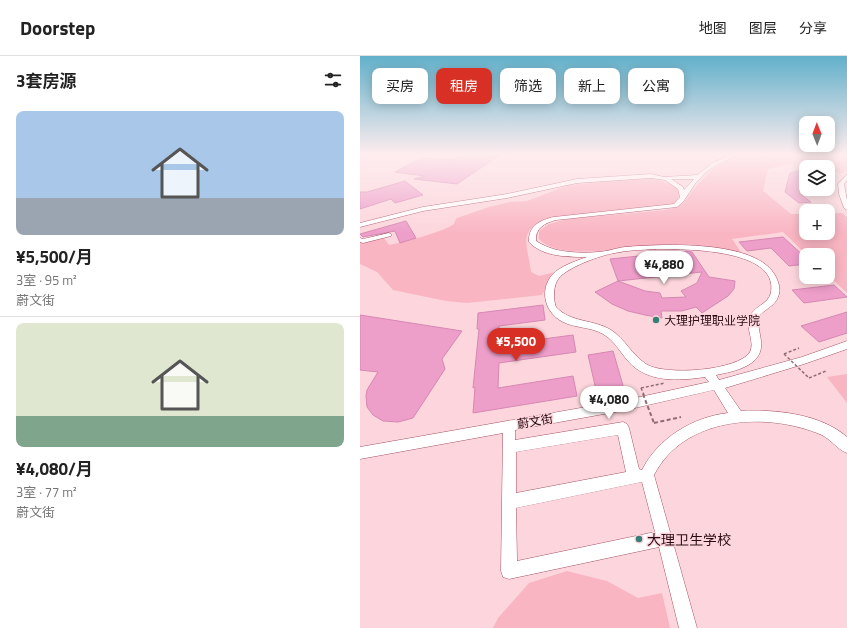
<!DOCTYPE html>
<html lang="zh">
<meta charset="utf-8">
<style>
:root{--surface:#fff;--page:#f6f6f6;--text:#222;--muted:#767676;--line:#e0e0e0;--accent:#d93025}
body{margin:0;font-family:"Titillium Web","Noto Sans SC",sans-serif;background:var(--page);color:var(--text);height:100vh;display:flex;flex-direction:column;font-size:15px;white-space:nowrap}
*{box-sizing:border-box;margin:0}
p{font-size:13px;color:var(--muted)}
.icon{flex:none;width:22px;height:22px;fill:none;stroke:currentColor;stroke-width:2;stroke-linecap:round;stroke-linejoin:round}
.map{position:relative;flex:1;overflow:hidden}
.sheet{display:flex;flex-direction:column;background:var(--surface);width:360px}
.sheet>*{flex:none}
.banner{position:absolute;left:12px;top:12px;width:380px;height:36px;display:flex;gap:8px}
.needle{width:26px;rotate:359deg}
.buttons{position:absolute;left:439px;top:60px;display:grid;gap:8px}
.buttons a{display:grid;place-items:center;width:36px;height:36px;border-radius:8px;background:var(--surface);box-shadow:0 2px 10px #0003;font-size:20px}
.price{position:absolute;translate:-50% -34px;padding:0 9px;border-radius:14px;background:#fff;color:#222;font-size:13px;line-height:26px;filter:drop-shadow(0 1px 2px #0008)}
.price::after{content:'';position:absolute;left:50%;top:24px;width:12px;height:9px;margin-left:-6px;background:inherit;clip-path:polygon(0 0,100% 0,50% 100%)}
.price.selected{background:var(--accent);color:#fff}
ul{padding:0;list-style:none}
li{display:grid;align-content:center;gap:8px;height:212px;padding:0 16px}
li+li{border-top:1px solid var(--line)}
li span{display:grid;place-items:center;height:124px;border-radius:8px;color:#555}
li>.icon{margin-inline-start:auto}
span .icon{width:72px;height:72px;fill:#fffc;stroke-width:1}
li b{font-size:17px}
h2{display:flex;justify-content:space-between;align-items:center;height:48px;padding:0 16px;font-size:17px}
.chip{padding:0 14px;border-radius:8px;background:var(--surface);box-shadow:0 2px 10px #0003;font-size:14px;line-height:36px}
.chip.selected{background:var(--accent);color:#fff}
header{display:flex;align-items:center;gap:24px;box-sizing:border-box;height:56px;padding:0 20px;background:var(--surface);border-bottom:1px solid var(--line)}
header strong{font-size:19px}
nav{display:flex;gap:22px;margin-inline-start:auto;font-size:14px}
main{display:flex;flex:1;min-height:0}
.map>svg:first-child{display:block}
</style>
<header>
<strong>Doorstep</strong>
<nav><a>地图</a><a>图层</a><a>分享</a></nav>
</header>
<main>
<section class="sheet">
<h2>3套房源<svg class="icon" aria-label="filters" viewBox="0 0 24 24"><path d="M4 7h16M4 17h16"/><circle cx="9" cy="7" r="2"/><circle cx="15" cy="17" r="2"/></svg></h2>
<ul>
<li><span style="background:linear-gradient(#a9c7e8 70%,#9aa5b1 0)"><svg class="icon" aria-label="home" viewBox="0 0 24 24"><path d="M3 11l9-7 9 7M6 9v11h12V9"/></svg></span><div><b>¥5,500/月</b><p>3室 · 95 m²</p><p>蔚文街</p></div></li>
<li><span style="background:linear-gradient(#dfe7d0 75%,#7fa58c 0)"><svg class="icon" aria-label="home" viewBox="0 0 24 24"><path d="M3 11l9-7 9 7M6 9v11h12V9"/></svg></span><div><b>¥4,080/月</b><p>3室 · 77 m²</p><p>蔚文街</p></div></li>
</ul>
</section>
<div class="map">
<svg width="487" height="572" viewBox="0 0 487 572">
<rect width="100%" height="100%" fill="#fcd6dc"/>
<g fill="#f9b5c2">
<path d="M387,98H487V115L481,118L468,113V111H462L444,105L408,113L403,135L431,158H446V177H468V157H482L487,161V237L468,219V199H447L423,176L372,183L381,196C360,192 339,188 317,188C284,188 201,208 179,183V175L189,168L207,163L306,154C327,149 322,147 334,133C350,115 363,102 387,98Z"/>
<path d="M285,122C294,123 327,128 317,144C314,148 311,149 306,150L188,162C156,175 168,189 171,216L179,220L195,216L182,239L107,247L86,245L33,234L17,216L0,208V185L23,181L29,189C41,187 86,175 94,168C94,167 96,162 97,162L129,151L150,146L167,145L209,129Z"/>
<polygon points="487,318 487,347 467,321"/>
<polygon points="207,515 247,525 278,542 302,537 310,572 133,572 138,562 169,527"/>
</g>
<g fill="#ed9ec9" stroke="#d688b2">
<polygon points="103,98 141,98 97,128 54,123 65,120 35,116 62,102 93,104"/>
<polygon points="446,113 446,120 442,121 439,137 451,146 439,147 425,136 430,117"/>
<polygon points="45,125 63,139 35,147 31,143 0,153 0,136 7,136"/>
<polygon points="46,165 56,182 40,187 35,175 3,181 0,178"/>
<polygon points="423,181 446,202 446,208 429,210 411,192 387,195 379,186"/>
<polygon points="327,195 332,196 349,221 375,225 374,233 368,240 342,257 336,251 322,255 301,255 302,262 285,259 268,255 252,248 235,236 258,225 285,235 300,237 302,242 326,241 321,235 337,227 342,216 258,225 250,203"/>
<polygon points="474,229 487,241 444,247 432,234"/>
<polygon points="183,249 185,264 139,270 138,289 213,279 216,296 139,307 138,332 213,320 217,340 113,357 115,331 113,332 119,273 117,273 118,257"/>
<polygon points="487,256 487,277 459,286 441,270"/>
<polygon points="0,259 102,275 82,303 85,313 53,362 38,366 23,365 13,359 7,351 6,340 7,334 18,316 0,314"/>
<polygon points="253,295 264,333 237,338 228,299"/>
</g>
<g fill="none" stroke-linecap="round" stroke-linejoin="round">
<defs>
<g id="minor">
<polygon points="7,98 14,98 0,102 0,100"/>
<path d="M374,98H380L358,108L345,117L335,128L323,146L317,151L196,164C185,167 175,172 176,185C187,192 198,195 211,196C220,197 229,197 238,196C246,196 256,192 265,191C301,188 398,183 416,221C419,227 421,234 418,241C415,250 405,253 399,260C397,269 400,276 401,285C404,310 375,315 356,319L359,324L442,301L487,285V293L444,308L365,332L381,355C415,353 461,358 487,381V397C476,393 470,381 457,377C403,356 324,361 294,419L337,572H319L299,491L149,523L143,521L141,515L143,377L0,403V391L266,344L349,326L345,321C319,325 287,327 268,305C260,296 254,284 243,278C231,271 215,272 203,266C185,257 179,235 192,219C200,210 216,205 227,201C208,201 183,201 169,186C168,170 180,164 194,161L314,148L320,141L318,133L305,124L291,122L217,127L147,142L63,155L0,171V167L63,151L147,138L217,123L291,118L304,121L337,119L354,106ZM311,123H334L324,134L323,131ZM295,193C322,193 418,192 411,236C409,249 392,250 389,263C386,273 395,286 390,296C378,315 304,320 286,308C272,299 265,283 251,274C233,263 211,267 196,251C193,243 193,229 199,222C208,211 241,199 255,197C268,194 282,194 295,193ZM354,334L368,357C333,361 298,382 282,414L279,413L269,372L267,368L263,366L155,384V374L266,354ZM258,379L266,416L156,437V396ZM282,426L295,476L157,505L156,452Z"/>
<polygon points="487,119 487,124 484,128 487,144 487,154 484,152 479,138 478,128"/>
<polygon points="29,177 32,179 31,180 3,187 0,186 0,182 3,183"/>
</g>
</defs>
<use href="#minor" stroke="#a45366" stroke-width="1"/>
<g stroke="#8f6c73" stroke-width="1.5" stroke-dasharray="3 2" stroke-linecap="butt">
<polyline points="424,298 439,292"/>
<polyline points="449,322 466,315"/>
<polyline points="281,332 305,327"/>
</g>
<polyline stroke="#8f6c73" stroke-width="2" stroke-dasharray="4 2.5" stroke-linecap="butt" points="294,367 321,361"/>
<use href="#minor" fill="#fff" fill-rule="evenodd"/>
<g stroke="#8f6c73" stroke-width="1.5" stroke-dasharray="3 2" stroke-linecap="butt">
<polyline points="424,298 449,322"/>
<polyline points="281,332 284,339"/>
</g>
<polyline stroke="#8f6c73" stroke-width="2" stroke-dasharray="4 2.5" stroke-linecap="butt" points="283,338 294,367"/>
</g>
<linearGradient id="sky" x2="0" y2="1"><stop stop-color="#61b0ca"/><stop offset="0.55" stop-color="#feedef"/><stop offset="1" stop-color="#feedef" stop-opacity="0"/></linearGradient>
<rect width="487" height="178" fill="url(#sky)"/>
<g fill="#377e76" stroke="#fcd6dc" stroke-width="1.5">
<circle cx="296" cy="264" r="4"/>
<circle cx="279" cy="483" r="4"/>
</g>
<g text-anchor="middle" dominant-baseline="central" stroke-width="3" stroke-linejoin="round" paint-order="stroke">
<g font-size="12" fill="#2b0b14" stroke="#fcd6dc" text-anchor="start">
<text x="304" y="264">大理护理职业学院</text>
</g>
<g font-size="12" fill="#2b0b14" stroke="#fcd6dc">
<text transform="translate(175 365) rotate(-10)">蔚文街</text>
</g>
<g font-size="14" fill="#2b0b14" stroke="#fcd6dc" text-anchor="start">
<text x="287" y="483">大理卫生学校</text>
</g>
</g>
</svg>
<div class="buttons">
<a><svg class="needle" viewBox="-14 -14 28 28"><path d="M0-13l5 13h-10z" fill="#e53935"/><path d="M0 13l5-13h-10z" fill="#767676"/></svg></a>
<a><svg class="icon" aria-label="layers" viewBox="0 0 24 24"><path d="M12 4l9 5-9 5-9-5zM3 14l9 5 9-5"/></svg></a>
<a>+</a>
<a>−</a>
</div>
<b class="price" style="left:304px;top:229px">¥4,880</b>
<b class="price selected" style="left:156px;top:306px">¥5,500</b>
<b class="price" style="left:249px;top:364px">¥4,080</b>
<div class="banner">
<a class="chip">买房</a>
<a class="chip selected">租房</a>
<a class="chip">筛选</a>
<a class="chip">新上</a>
<a class="chip">公寓</a>
</div>
</div>
</main>
